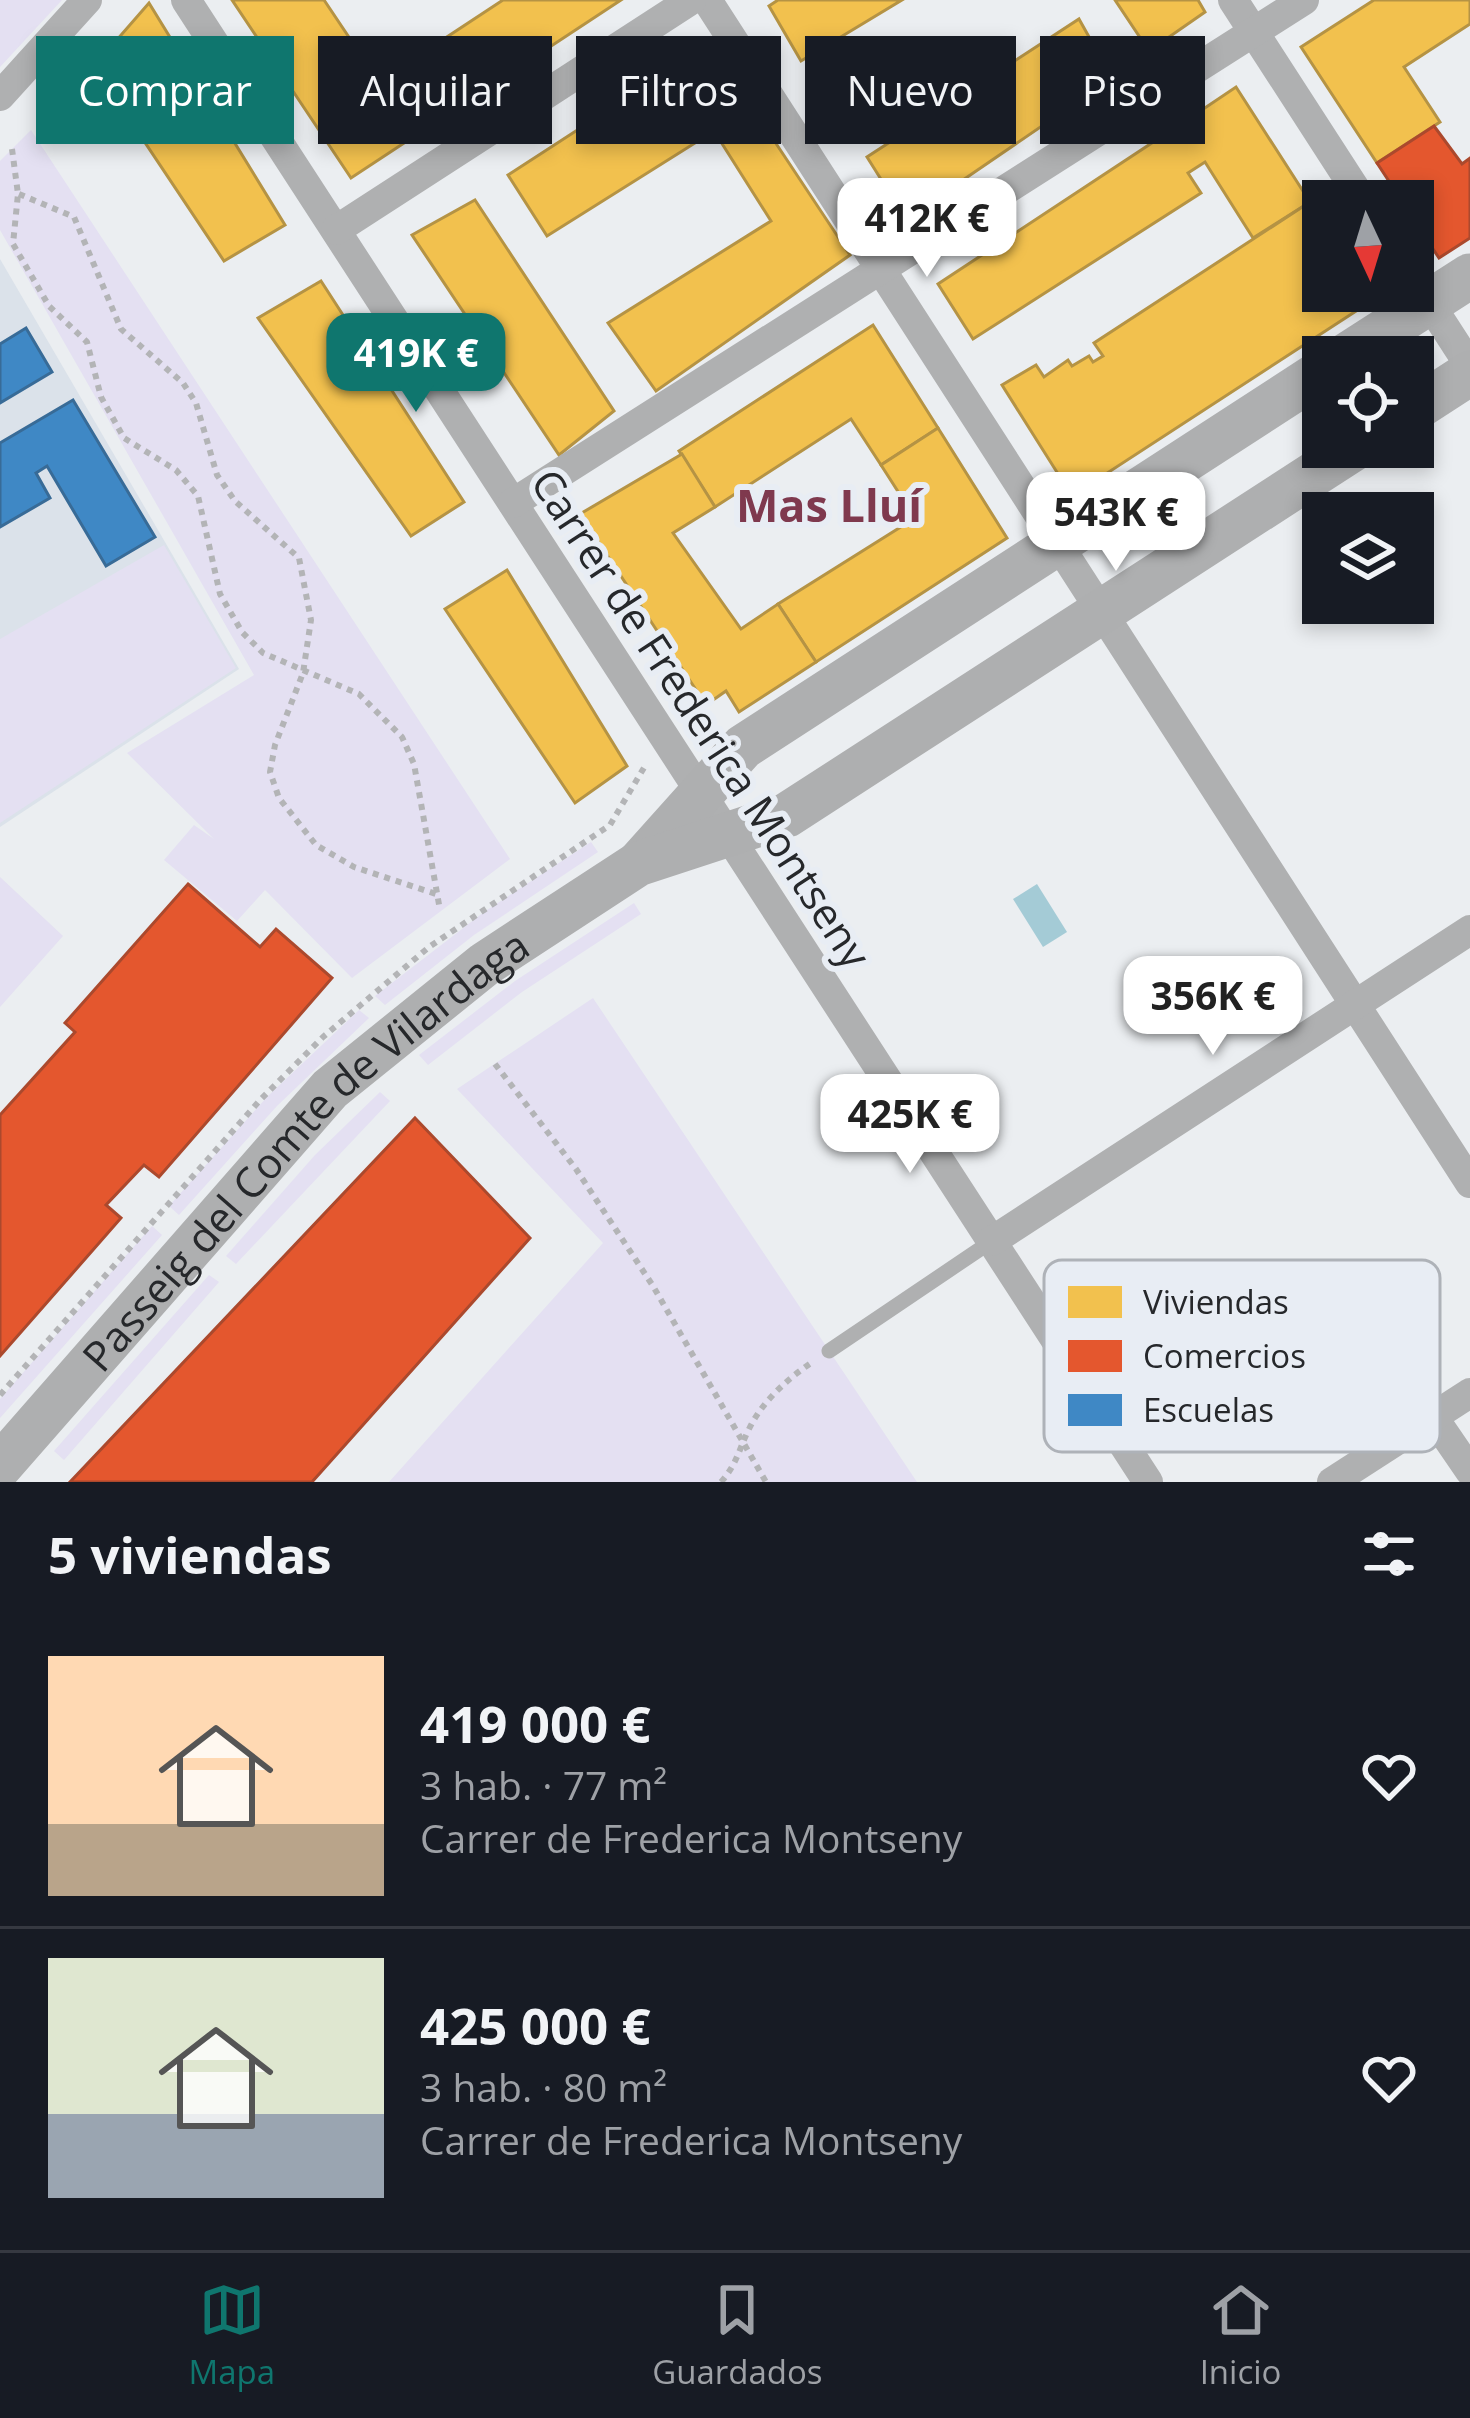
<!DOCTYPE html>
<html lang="es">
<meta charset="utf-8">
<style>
:root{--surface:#171b24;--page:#20242c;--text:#f1f3f6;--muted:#9ea1a6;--line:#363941;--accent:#0f766e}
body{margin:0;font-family:"Open Sans",sans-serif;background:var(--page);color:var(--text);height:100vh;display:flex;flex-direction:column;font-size:45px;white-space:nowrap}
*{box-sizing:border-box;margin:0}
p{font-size:39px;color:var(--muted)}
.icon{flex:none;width:66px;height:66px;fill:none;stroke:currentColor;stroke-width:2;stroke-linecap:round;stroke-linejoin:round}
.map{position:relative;height:1482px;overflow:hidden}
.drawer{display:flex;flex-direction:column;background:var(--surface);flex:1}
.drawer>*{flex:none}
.guide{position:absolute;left:36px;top:36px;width:1398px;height:108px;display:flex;gap:24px}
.needle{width:78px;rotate:176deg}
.tools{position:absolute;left:1302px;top:180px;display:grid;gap:24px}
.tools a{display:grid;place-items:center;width:132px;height:132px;border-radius:0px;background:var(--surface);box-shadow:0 6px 18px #0003;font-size:60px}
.price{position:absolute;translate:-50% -102px;padding:0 27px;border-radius:24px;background:#fff;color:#222;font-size:39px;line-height:78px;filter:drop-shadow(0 3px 6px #0008)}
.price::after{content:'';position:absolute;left:50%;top:72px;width:36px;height:27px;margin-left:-18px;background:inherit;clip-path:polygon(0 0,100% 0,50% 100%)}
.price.current{background:var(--accent);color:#fff}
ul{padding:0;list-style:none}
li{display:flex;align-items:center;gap:36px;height:300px;padding:0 48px}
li+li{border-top:3px solid var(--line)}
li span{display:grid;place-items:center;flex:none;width:336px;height:240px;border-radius:0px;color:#555}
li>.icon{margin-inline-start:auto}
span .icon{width:144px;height:144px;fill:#fffc;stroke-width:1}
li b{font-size:51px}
h2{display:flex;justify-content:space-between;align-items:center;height:144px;padding:0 48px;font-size:51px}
.chip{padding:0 42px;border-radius:0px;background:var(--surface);box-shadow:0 6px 18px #0003;font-size:42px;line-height:108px}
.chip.current{background:var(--accent);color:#fff}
.dock{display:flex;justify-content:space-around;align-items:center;height:168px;border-top:3px solid var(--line);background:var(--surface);font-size:33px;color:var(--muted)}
.dock a{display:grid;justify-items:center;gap:6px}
.dock .current{color:var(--accent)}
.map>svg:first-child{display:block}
</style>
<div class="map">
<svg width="1470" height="1482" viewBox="0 0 1470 1482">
<rect width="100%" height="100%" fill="#ebeef1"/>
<polygon fill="#dbe2ea" points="0,259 239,669 0,827"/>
<g fill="#e4e0f2">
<polygon points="0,0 62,0 0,67"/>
<polygon points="31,130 510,859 352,978 265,890 237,921 164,860 194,825 214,839 127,753 254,675 0,230 0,161"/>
<polygon points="164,545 236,668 0,823 0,639"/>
<polygon points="591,842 598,852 474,935 385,1005 375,996 484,912"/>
<polygon points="0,877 63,936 0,1007"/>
<polygon points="634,903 641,914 522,992 428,1065 419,1055 515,981"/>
<polygon points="593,998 917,1482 389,1482 603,1243 457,1089"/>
<polygon points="359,1010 369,1018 277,1106 179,1215 169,1206 268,1096"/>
<polygon points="380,1092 390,1101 236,1264 226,1256 315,1155"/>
<polygon points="152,1226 162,1235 0,1418 0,1399"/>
<polygon points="209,1275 219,1282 64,1460 54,1451"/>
</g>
<polygon fill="#a4cbd6" points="1037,884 1067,932 1043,947 1013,899"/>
<g fill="#f2c14e" stroke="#b59344" stroke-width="3">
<polygon points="232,0 324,0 379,82 415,58 451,112 351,178"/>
<polygon points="503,0 621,0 451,112 415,58"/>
<polygon points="778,0 902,0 801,61 769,6"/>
<polygon points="1115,0 1198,0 1205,12 1149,51"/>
<polygon points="1374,0 1470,0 1470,24 1404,67 1440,122 1377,163 1301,47"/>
<polygon points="149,3 285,225 224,261 94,66"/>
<polygon points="1079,19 1112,78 906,219 867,157"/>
<polygon points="710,44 850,255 656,391 608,323 771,221 714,131 547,236 508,175"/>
<polygon points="1236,87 1310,202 1253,238 1205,162 1188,173 1201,193 973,339 938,284 1164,135 1168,142 1185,131 1181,124"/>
<polygon points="475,200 614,411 559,455 412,235"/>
<polygon points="1310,202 1323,223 1323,291 1367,291 1373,300 1072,496 1002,385 1036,365 1044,377 1068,360 1072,366 1089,356 1093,362 1103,356 1094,343"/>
<polygon points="321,281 464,502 411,536 258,318"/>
<polygon points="873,325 938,428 881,465 851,419 715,507 679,451"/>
<polygon points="938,428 1007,538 816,662 778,604 915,518 881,465"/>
<polygon points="682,454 715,507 673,533 741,629 778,604 816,662 739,712 726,691 706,705 580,514"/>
<polygon points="507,570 627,766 575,803 445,609"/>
</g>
<g fill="#e4572e" stroke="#ab492d" stroke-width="3">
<polygon points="1434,126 1462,164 1470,158 1470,238 1439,258 1413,219 1413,201 1402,201 1377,163"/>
<polygon points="188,884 260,947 276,929 332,978 159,1177 144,1165 106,1205 121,1218 0,1356 0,1115 75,1032 65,1023"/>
<polygon points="415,1118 530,1238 312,1482 70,1482"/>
</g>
<g fill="#3f88c5" stroke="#386b97" stroke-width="3">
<polygon points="26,328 52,372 0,403 0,344"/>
<polygon points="73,400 155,537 106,566 47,466 36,473 50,498 0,527 0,443"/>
</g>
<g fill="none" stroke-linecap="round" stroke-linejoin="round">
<g stroke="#b3b4b6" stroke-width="6" stroke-dasharray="6 6" stroke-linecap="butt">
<polyline points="12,149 18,194 13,244 49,306 87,342 101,397 124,438 176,470 198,496 220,594 242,632 263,653 359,694 402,737 414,764 440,910"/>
<polyline points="19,194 74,217 121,329 183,383 196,403 217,475 235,501 299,558 311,620 303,673 275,745 270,772 279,798 316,845 354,867 436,894"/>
<polyline points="495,1064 576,1169 653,1286 766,1482"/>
<polyline points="0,1395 261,1099 323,1037 429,947 610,825 645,766"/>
<path d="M721,1482C737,1464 739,1449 749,1429C762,1402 786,1380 811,1363"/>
</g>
<polyline stroke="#afb0b1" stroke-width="15" points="829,1351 992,1241"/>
<g stroke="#afb0b1" stroke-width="30">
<polyline points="186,0 1148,1482"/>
<polyline points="707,0 1470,1183"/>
<polyline points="1233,0 1363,201"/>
<polyline points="0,96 87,0"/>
<polyline points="336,230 691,0"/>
<polyline points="1413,278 1470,366"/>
<polyline points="513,503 1304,0"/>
<polyline points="992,1241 1470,930"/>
<polyline points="1433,1417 1470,1471"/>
<polyline points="1332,1482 1470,1393"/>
</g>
<g stroke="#aeafb0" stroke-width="45">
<polyline points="1344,357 1470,276"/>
<polyline points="1413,410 1470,373"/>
<polyline points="640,862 743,747 1323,371"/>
<path id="s1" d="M0,1466L330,1089L485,964L638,864L787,815L1356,447"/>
</g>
</g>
<g text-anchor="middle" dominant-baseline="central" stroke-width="12" stroke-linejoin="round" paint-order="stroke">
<g font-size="42" fill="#26282b" stroke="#e8edf4">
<text transform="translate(702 718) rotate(57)">Carrer de Frederica Montseny</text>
<text stroke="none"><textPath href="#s1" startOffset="441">Passeig del Comte de Vilardaga</textPath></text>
</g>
<g font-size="45" font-weight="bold" fill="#7f394e" stroke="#e8edf4">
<text x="829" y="504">Mas Lluí</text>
</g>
</g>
<rect x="1044" y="1260" width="396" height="192" rx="18" fill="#e8edf4" stroke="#aeb2b8" stroke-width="3"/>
<rect x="1068" y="1286" width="54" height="32" fill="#f2c14e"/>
<rect x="1068" y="1340" width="54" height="32" fill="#e4572e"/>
<rect x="1068" y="1394" width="54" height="32" fill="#3f88c5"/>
<g font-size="33" fill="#26282b">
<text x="1143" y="1314">Viviendas</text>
<text x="1143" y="1368">Comercios</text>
<text x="1143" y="1422">Escuelas</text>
</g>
</svg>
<div class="tools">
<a><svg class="needle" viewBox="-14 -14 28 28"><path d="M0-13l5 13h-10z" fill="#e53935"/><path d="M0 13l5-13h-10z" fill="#9ea1a6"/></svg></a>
<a><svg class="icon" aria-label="locate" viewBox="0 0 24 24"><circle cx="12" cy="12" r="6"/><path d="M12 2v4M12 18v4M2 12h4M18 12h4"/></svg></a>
<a><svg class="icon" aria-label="layers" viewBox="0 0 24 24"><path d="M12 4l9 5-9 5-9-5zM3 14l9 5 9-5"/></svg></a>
</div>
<b class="price" style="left:927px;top:280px">412K €</b>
<b class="price current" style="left:416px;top:415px">419K €</b>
<b class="price" style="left:1116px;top:574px">543K €</b>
<b class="price" style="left:1213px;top:1058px">356K €</b>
<b class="price" style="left:910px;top:1176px">425K €</b>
<div class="guide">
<a class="chip current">Comprar</a>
<a class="chip">Alquilar</a>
<a class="chip">Filtros</a>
<a class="chip">Nuevo</a>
<a class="chip">Piso</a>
</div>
</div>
<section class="drawer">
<h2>5 viviendas<svg class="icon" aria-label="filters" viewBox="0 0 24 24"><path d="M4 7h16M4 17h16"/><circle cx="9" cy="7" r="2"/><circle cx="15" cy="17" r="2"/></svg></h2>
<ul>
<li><span style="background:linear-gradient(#ffd9b3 70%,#b9a48a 0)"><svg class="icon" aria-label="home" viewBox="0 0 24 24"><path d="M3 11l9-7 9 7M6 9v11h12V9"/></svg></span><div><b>419 000 €</b><p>3 hab. · 77 m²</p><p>Carrer de Frederica Montseny</p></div><svg class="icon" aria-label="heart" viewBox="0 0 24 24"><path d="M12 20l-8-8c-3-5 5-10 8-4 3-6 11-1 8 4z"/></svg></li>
<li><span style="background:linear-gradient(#dfe7d0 65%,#9aa5b1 0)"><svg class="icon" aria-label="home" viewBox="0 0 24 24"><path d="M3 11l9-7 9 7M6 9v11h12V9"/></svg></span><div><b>425 000 €</b><p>3 hab. · 80 m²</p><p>Carrer de Frederica Montseny</p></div><svg class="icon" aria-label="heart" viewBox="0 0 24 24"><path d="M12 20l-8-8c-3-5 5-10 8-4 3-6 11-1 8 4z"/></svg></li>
</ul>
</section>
<nav class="dock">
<a class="current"><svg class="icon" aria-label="map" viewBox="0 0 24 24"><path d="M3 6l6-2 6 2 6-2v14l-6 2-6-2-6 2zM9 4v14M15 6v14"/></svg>Mapa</a>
<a><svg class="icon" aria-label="saved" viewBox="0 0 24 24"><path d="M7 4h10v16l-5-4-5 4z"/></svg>Guardados</a>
<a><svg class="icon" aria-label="home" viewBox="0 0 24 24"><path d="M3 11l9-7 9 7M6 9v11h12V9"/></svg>Inicio</a>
</nav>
